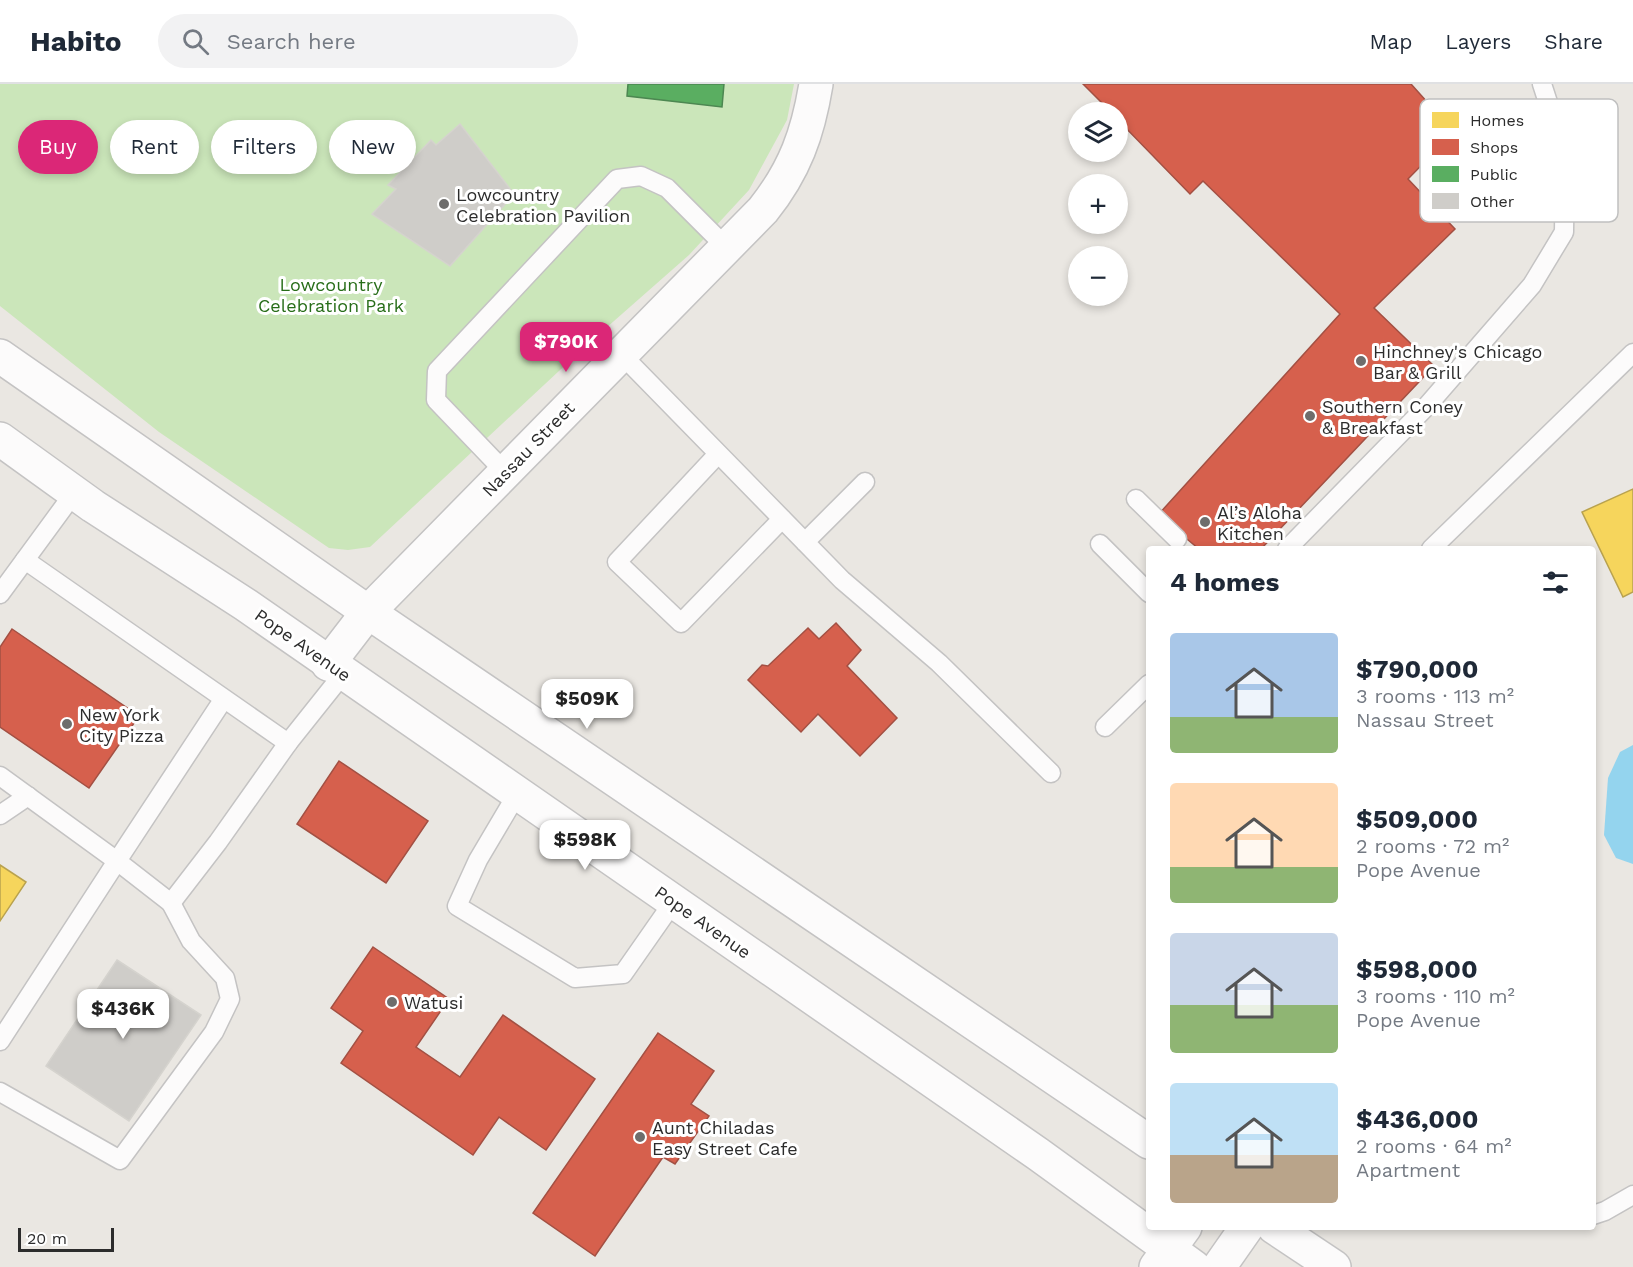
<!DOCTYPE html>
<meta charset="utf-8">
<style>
:root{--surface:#fff;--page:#f2f2f3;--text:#1f2937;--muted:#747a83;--line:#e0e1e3;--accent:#db2777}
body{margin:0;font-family:"Work Sans",sans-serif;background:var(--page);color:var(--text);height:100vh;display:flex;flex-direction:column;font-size:22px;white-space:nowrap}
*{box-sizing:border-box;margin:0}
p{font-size:20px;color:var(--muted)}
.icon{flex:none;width:33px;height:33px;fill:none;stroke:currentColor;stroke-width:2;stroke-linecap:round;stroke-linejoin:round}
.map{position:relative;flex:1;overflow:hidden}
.sheet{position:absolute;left:1146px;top:462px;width:450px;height:684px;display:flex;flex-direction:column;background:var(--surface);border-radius:6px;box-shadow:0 3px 9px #0003}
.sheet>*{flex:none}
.hud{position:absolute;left:18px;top:36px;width:570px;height:54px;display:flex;gap:12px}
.tools{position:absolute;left:1068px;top:18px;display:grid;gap:12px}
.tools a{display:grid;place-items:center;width:60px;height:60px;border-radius:50%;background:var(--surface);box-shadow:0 3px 9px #0003;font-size:30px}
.scale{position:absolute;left:18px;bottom:15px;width:96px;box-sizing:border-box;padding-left:6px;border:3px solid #2c2c2c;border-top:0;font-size:16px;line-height:21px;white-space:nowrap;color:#2c2c2c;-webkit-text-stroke:4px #fff;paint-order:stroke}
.price{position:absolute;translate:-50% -51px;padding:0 14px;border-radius:12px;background:#fff;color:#222;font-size:20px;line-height:39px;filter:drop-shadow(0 2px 3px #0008)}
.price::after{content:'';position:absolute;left:50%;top:36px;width:18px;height:14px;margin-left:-9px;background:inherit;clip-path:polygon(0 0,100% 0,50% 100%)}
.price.active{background:var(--accent);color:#fff}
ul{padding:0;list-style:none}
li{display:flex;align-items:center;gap:18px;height:150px;padding:0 24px}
li span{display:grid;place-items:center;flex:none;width:168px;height:120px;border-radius:6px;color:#555}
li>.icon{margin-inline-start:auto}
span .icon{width:72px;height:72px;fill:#fffc;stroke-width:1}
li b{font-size:26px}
h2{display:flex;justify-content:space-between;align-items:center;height:72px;padding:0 24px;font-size:26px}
.tag{padding:0 21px;border-radius:27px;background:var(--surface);box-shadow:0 3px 9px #0003;font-size:21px;line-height:54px}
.tag.active{background:var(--accent);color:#fff}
header{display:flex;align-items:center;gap:36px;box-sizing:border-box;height:84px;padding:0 30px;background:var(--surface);border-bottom:2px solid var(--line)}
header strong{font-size:28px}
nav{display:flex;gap:33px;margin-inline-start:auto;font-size:21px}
.search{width:420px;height:54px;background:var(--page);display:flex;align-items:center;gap:15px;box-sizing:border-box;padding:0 21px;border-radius:33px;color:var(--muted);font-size:22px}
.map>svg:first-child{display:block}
</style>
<header>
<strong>Habito</strong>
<div class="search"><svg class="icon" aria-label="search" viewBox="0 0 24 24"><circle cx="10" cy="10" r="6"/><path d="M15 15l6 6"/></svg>Search here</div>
<nav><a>Map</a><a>Layers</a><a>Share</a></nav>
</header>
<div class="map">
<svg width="1633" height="1183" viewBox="0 0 1633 1183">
<rect width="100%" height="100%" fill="#eae7e2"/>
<polygon fill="#cbe6ba" points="0,0 794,0 787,36 749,106 689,171 589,259 370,463 348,466 329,464 159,348 0,222"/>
<polygon fill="#94d4ee" points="1633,661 1633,780 1616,774 1604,751 1608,694 1620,668"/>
<g fill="#f6d55c" stroke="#b9a24e" stroke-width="1.5">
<polygon points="1633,405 1633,508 1623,513 1582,428"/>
<polygon points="0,781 26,798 0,837"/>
</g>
<g fill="#d6604d" stroke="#a35043" stroke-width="1.5">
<polygon points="1083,0 1411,0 1454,48 1408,95 1455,145 1374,224 1434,282 1261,465 1199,465 1158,431 1340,230 1203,97 1190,110 1118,36 1118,28 1111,28"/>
<polygon points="836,539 861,566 847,582 897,634 860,672 818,630 801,648 748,596 762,581 768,582 808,544 819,555"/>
<polygon points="12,545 139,632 89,704 0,643 0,563"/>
<polygon points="339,677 428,737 386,799 297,740"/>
<polygon points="373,863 449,915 416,963 460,993 503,931 595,995 546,1066 499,1033 473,1071 341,979 363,947 331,924"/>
<polygon points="658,949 714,987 691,1020 709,1032 675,1080 663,1073 595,1172 533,1129"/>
</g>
<polygon fill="#5aae61" stroke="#4c8751" stroke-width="1.5" points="628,0 724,0 722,23 627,12"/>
<g fill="#cfcdc9" stroke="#d5d3ce" stroke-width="1.5">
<polygon points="460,40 514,110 450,182 372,130 396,105 388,101 431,56 436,61"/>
<polygon points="117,876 201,931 129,1037 46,982"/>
</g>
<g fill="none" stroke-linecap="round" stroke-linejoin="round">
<defs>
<g id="service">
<polyline points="621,270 842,496 939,579 1051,689"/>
<polyline points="718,370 617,478 681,539 782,435"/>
<polyline points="505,388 436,316 437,287 617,95 641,92 667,104 727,164"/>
<polyline points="1136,415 1177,455"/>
<polyline points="805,458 865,398"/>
<polyline points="1100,460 1149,509"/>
<polyline points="1287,465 1426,323 1532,201 1564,148 1565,71 1542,0"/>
<polyline points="1431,465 1633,269"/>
<polyline points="25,476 288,659"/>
<polyline points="0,510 74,409"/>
<polyline points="223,616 117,777 171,819 218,758 288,659 343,590"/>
<polyline points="1105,643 1149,600"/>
<polyline points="0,692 117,777 0,957"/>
<polyline points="517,710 478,776 457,822 575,894 623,890 674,817"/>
<polyline points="0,731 28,712"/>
<polyline points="0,1008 120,1076 214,948 230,915 225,894 191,857 171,819"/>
<polyline points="1593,1131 1605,1127 1633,1111"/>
</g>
<g id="minor">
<path d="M328,580L368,528L763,126C795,86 808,49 816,0"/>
<polyline points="1156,1183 1185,1143"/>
<polyline points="1219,1183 1247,1143"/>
</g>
<g id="secondary">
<polyline points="0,272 368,528 1149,1058"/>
<polyline points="0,355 93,422 246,521 1038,1070 1194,1183"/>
<polyline points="1274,1143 1334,1183"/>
</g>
</defs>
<use href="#service" stroke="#c4c3c3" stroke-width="21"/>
<use href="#minor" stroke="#c4c3c3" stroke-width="36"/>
<use href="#secondary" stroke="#c4c3c3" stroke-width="36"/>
<use href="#service" stroke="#fcfbfb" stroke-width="18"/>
<use href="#minor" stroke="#fcfbfb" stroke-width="33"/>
<use href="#secondary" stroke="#fcfbfb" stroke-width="33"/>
</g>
<g fill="#6e6d6c" stroke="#fff" stroke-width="2">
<circle cx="444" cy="120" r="6"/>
<circle cx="1361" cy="277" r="6"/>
<circle cx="1310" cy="332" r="6"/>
<circle cx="1205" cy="438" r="6"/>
<circle cx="67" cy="640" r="6"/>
<circle cx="392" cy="918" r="6"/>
<circle cx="640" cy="1053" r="6"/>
</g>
<g text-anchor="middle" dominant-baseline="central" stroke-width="6" stroke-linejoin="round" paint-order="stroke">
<g font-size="18" fill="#2c2c2c" stroke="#fff" text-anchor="start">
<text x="456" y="110">Lowcountry<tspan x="456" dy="21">Celebration Pavilion</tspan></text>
<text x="1373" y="267">Hinchney's Chicago<tspan x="1373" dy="21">Bar &amp; Grill</tspan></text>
<text x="1322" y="322">Southern Coney<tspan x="1322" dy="21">&amp; Breakfast</tspan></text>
<text x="1217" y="428">Al’s Aloha<tspan x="1217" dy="21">Kitchen</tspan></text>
<text x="79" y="630">New York<tspan x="79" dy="21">City Pizza</tspan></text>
<text x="404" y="918">Watusi</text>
<text x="652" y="1043">Aunt Chiladas<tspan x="652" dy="21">Easy Street Cafe</tspan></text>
</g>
<g font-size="18" fill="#276d18" stroke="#fff">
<text x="331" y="200">Lowcountry<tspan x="331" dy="21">Celebration Park</tspan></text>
</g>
<g font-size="18" fill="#2c2c2c" stroke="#fff">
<text transform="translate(528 365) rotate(-46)">Nassau Street</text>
<text transform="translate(303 561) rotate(35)">Pope Avenue</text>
<text transform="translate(703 838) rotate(35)">Pope Avenue</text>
</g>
</g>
<rect x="1420" y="15" width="198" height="123" rx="9" fill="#fff" stroke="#c0c0c0" stroke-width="1.5"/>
<rect x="1432" y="28" width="27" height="16" fill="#f6d55c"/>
<rect x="1432" y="55" width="27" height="16" fill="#d6604d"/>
<rect x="1432" y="82" width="27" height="16" fill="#5aae61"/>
<rect x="1432" y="109" width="27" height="16" fill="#cfcdc9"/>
<g font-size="16" fill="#2c2c2c">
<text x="1470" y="42">Homes</text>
<text x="1470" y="69">Shops</text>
<text x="1470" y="96">Public</text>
<text x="1470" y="123">Other</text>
</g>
</svg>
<div class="tools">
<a><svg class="icon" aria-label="layers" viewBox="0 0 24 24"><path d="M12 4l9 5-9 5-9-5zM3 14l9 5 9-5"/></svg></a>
<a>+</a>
<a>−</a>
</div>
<div class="scale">20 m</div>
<b class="price active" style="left:566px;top:289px">$790K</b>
<b class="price" style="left:587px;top:646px">$509K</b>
<b class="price" style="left:585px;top:787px">$598K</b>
<b class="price" style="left:123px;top:956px">$436K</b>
<div class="hud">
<a class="tag active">Buy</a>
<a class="tag">Rent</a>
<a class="tag">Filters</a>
<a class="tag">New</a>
</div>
<section class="sheet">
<h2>4 homes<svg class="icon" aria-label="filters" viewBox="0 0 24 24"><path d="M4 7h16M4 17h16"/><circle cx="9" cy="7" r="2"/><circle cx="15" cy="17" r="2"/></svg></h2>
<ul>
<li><span style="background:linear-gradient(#a9c7e8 70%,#8fb573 0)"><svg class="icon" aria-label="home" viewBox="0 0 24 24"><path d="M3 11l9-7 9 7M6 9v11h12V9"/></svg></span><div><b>$790,000</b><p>3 rooms · 113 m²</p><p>Nassau Street</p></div></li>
<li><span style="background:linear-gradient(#ffd9b3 70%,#8fb573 0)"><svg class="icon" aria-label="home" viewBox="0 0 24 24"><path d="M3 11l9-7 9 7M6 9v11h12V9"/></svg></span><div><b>$509,000</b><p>2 rooms · 72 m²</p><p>Pope Avenue</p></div></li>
<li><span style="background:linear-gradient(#c9d6e8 60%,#8fb573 0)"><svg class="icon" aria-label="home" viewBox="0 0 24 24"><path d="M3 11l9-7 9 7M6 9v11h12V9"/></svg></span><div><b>$598,000</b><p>3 rooms · 110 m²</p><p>Pope Avenue</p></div></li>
<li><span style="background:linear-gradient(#bfe0f5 60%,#b9a48a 0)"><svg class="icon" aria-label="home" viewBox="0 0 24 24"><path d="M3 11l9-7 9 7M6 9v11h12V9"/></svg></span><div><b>$436,000</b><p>2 rooms · 64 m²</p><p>Apartment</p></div></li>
</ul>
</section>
</div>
